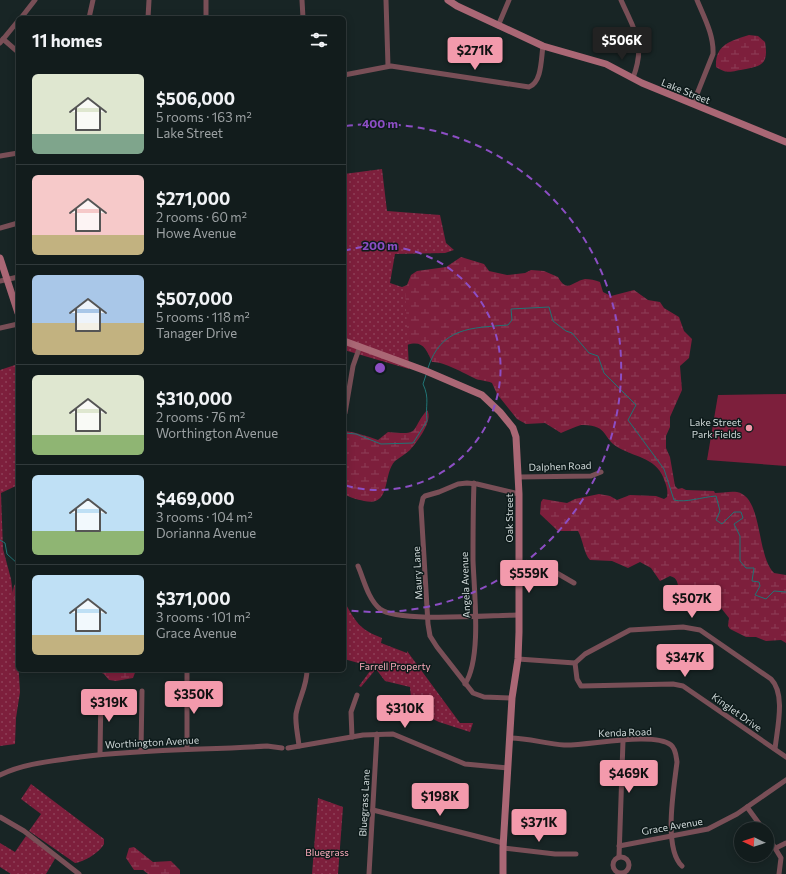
<!DOCTYPE html>
<meta charset="utf-8">
<style>
:root{--surface:#121c1c;--page:#1f2929;--text:#f1f3f6;--muted:#9ca1a3;--line:#313a3b;--accent:#f39aac}
body{margin:0;font-family:Commissioner,sans-serif;background:var(--page);color:var(--text);height:100vh;display:flex;flex-direction:column;font-size:15px;white-space:nowrap}
*{box-sizing:border-box;margin:0}
p{font-size:13px;color:var(--muted)}
.icon{flex:none;width:22px;height:22px;fill:none;stroke:currentColor;stroke-width:2;stroke-linecap:round;stroke-linejoin:round}
.map{position:relative;flex:1;overflow:hidden}
.side{position:absolute;left:16px;top:16px;width:330px;height:656px;display:flex;flex-direction:column;background:var(--surface);border-radius:6px;box-shadow:0 2px 10px #0003,0 0 0 1px var(--line)}
.side>*{flex:none}
.needle{width:26px;rotate:274deg}
.buttons{position:absolute;left:734px;top:822px;display:grid;gap:8px}
.buttons a{display:grid;place-items:center;width:40px;height:40px;border-radius:50%;background:var(--surface);box-shadow:0 2px 10px #0003,0 0 0 1px var(--line);font-size:20px}
.price{position:absolute;translate:-50% -34px;padding:0 9px;border-radius:4px;background:var(--accent);color:#111;font-size:13px;line-height:26px;filter:drop-shadow(0 1px 2px #0008)}
.price::after{content:'';position:absolute;left:50%;top:24px;width:12px;height:9px;margin-left:-6px;background:inherit;clip-path:polygon(0 0,100% 0,50% 100%)}
.price.selected{background:#222;color:#fff}
ul{padding:0;list-style:none}
li{display:flex;align-items:center;gap:12px;height:100px;padding:0 16px}
li+li{border-top:1px solid var(--line)}
li span{display:grid;place-items:center;flex:none;width:112px;height:80px;border-radius:6px;color:#555}
li>.icon{margin-inline-start:auto}
span .icon{width:48px;height:48px;fill:#fffc;stroke-width:1}
li b{font-size:17px}
h2{display:flex;justify-content:space-between;align-items:center;height:48px;padding:0 16px;font-size:17px}
.map>svg:first-child{display:block}
</style>
<div class="map">
<svg width="786" height="874" viewBox="0 0 786 874">
<defs>
<pattern id="wetland-marsh" width="20" height="14" patternUnits="userSpaceOnUse"><rect width="20" height="14" fill="#7d1f3c"/><path d="M1 5h8M5 5V1M11 12h8M15 12V8" fill="none" stroke="#8e3f57"/></pattern>
<pattern id="park-dots" width="8" height="8" patternUnits="userSpaceOnUse"><rect width="8" height="8" fill="#7d1f3c"/><path d="M2 2h.1M6 6h.1" fill="none" stroke="#8e3f57" stroke-width="1.8" stroke-linecap="round"/></pattern>
</defs>
<rect width="100%" height="100%" fill="#182525"/>
<polygon fill="#7d1f3c" points="786,394 786,466 707,460 718,395"/>
<g fill="url(#wetland-marsh)">
<path d="M749,35L758,36L765,42C768,61 765,66 746,69C732,71 728,75 716,67C715,44 731,41 749,35Z"/>
<path d="M461,257L484,264L489,271L507,275L525,273L531,270L544,271L558,277C567,294 573,281 585,279C590,279 595,280 600,282L603,292L611,296L634,290L648,300L660,302L664,308L679,317L684,331L692,339L689,358L680,366L682,390L670,417V427L666,436V448L670,457L675,486L678,489L682,488L686,490L714,491L715,493C722,493 730,491 737,492C763,497 756,555 774,573L786,575V643L781,640L766,641L756,637H746L730,629L728,626L729,618L713,598L702,590C692,593 689,602 679,589C677,583 678,578 670,576L660,581L651,568L640,562L628,568L612,561L590,560C584,554 583,540 578,531H558L540,514L541,502L543,499L567,503L575,499L599,494L610,496L617,500L630,495L656,496L664,499L667,497C668,492 667,487 665,482C658,458 637,458 619,448C602,439 609,424 581,425C574,427 568,430 561,433L545,423L526,424L517,419L497,394L492,383C486,380 479,381 474,378C464,373 442,361 432,362C426,349 423,340 407,345L392,291L407,285L411,275L417,271L446,267Z"/>
<path d="M427,410C434,420 417,442 410,450C406,454 400,457 395,461C382,475 392,507 364,501C356,499 351,498 344,494V431C355,432 367,436 378,440L388,432C422,435 409,432 427,410Z"/>
<polygon points="18,579 18,634 3,632 14,586"/>
<polygon points="95,670 136,670 133,678 116,681 109,680 104,674"/>
<polygon points="134,847 153,862 171,861 180,870 180,874 148,874 143,870 134,870 126,858 129,848"/>
</g>
<g fill="url(#park-dots)">
<polygon points="382,169 387,211 440,215 446,243 454,250 445,253 395,254 390,283 405,288 409,369 344,350 344,174"/>
<polygon points="18,364 18,485 1,493 3,549 11,579 15,609 20,692 16,718 15,744 0,746 0,370"/>
<path d="M345,603C357,623 359,629 382,638L381,643L407,653V651L460,723H473L470,732L439,722L412,709L410,687L385,681L376,669L361,687L359,686L373,667L344,659Z"/>
<path d="M31,784L104,839V844C100,852 84,862 75,863L29,831L41,814L21,799Z"/>
<polygon points="318,798 343,807 338,874 312,874"/>
<polygon points="26,836 56,857 46,874 11,874 0,867 0,843 15,852"/>
</g>
<g fill="none" stroke-linecap="round" stroke-linejoin="round">
<g stroke="#207576" stroke-width="1">
<path d="M428,368C441,327 471,328 508,325L512,320L511,309L549,307L553,321L566,331L572,333L589,353L598,356L604,373L636,405L628,420L664,469L674,500C686,503 702,497 716,496L720,511L716,520L722,524L734,512H741L743,518L734,524L740,536V561L746,568H754L752,581L759,582L760,586L755,595L766,599L774,591L786,592"/>
<path d="M344,433L356,434L381,444L413,443L427,421C425,405 430,399 423,384L426,375"/>
<polyline points="0,540 5,543 7,554 18,564"/>
</g>
<g stroke="#794f57" stroke-width="5">
<polyline points="206,0 206,18"/>
<polyline points="302,0 303,18"/>
<polyline points="386,0 388,66"/>
<path d="M621,0C635,32 646,43 633,78"/>
<polyline points="21,18 35,0"/>
<polyline points="89,18 93,0"/>
<polyline points="148,18 149,0"/>
<polyline points="498,26 509,0"/>
<polyline points="3,39 18,52"/>
<polyline points="0,43 18,21"/>
<path d="M344,75L391,66L529,87C542,82 541,59 543,46"/>
<path d="M693,104L713,54C714,35 704,17 697,0"/>
<polyline points="0,156 18,153"/>
<polyline points="0,228 18,223"/>
<polyline points="0,281 18,277"/>
<polyline points="0,328 18,324"/>
<polyline points="345,413 353,366 360,346"/>
<polyline points="519,477 591,476 601,472"/>
<polyline points="520,564 555,572 574,583"/>
<path d="M358,566C364,580 368,599 380,609C398,623 492,615 519,615"/>
<path d="M518,659L575,663L585,654L630,630L683,627L700,630L771,679C786,694 777,729 775,749"/>
<polyline points="575,663 577,679 581,686 673,684 683,686 786,757"/>
<path d="M465,684C482,658 474,592 473,560C473,534 473,509 474,483"/>
<polyline points="512,698 484,697 473,693 437,647 430,636 428,624 421,507 423,498 425,496 439,492 458,484 467,483 477,484 519,494"/>
<polyline points="352,737 351,712 357,695"/>
<path d="M510,738C529,738 546,744 564,745C588,746 653,731 671,745C676,749 676,756 677,762C674,788 663,848 682,866"/>
<path d="M299,746C298,735 295,724 296,714C299,698 307,686 307,670"/>
<polyline points="288,748 363,735 393,734 465,764 508,768"/>
<polyline points="187,749 187,670"/>
<polyline points="141,750 142,691"/>
<polyline points="100,754 101,692"/>
<path d="M0,775C25,763 53,761 80,757C142,749 205,750 267,746L282,748"/>
<polyline points="747,807 763,829"/>
<polyline points="373,810 503,843"/>
<polyline points="0,817 24,831 79,874"/>
<polyline points="767,835 781,858 779,874"/>
<polyline points="619,846 708,829 737,814 786,780"/>
<polyline points="503,848 555,854 576,854"/>
<polyline points="776,848 786,843"/>
<polyline points="619,857 623,741"/>
<circle cx="621" cy="865" r="8"/>
<polyline points="369,874 377,734"/>
</g>
<g stroke="#aa6775" stroke-width="7">
<polyline points="448,0 457,6 543,46 606,64 642,83 786,142"/>
<polyline points="0,258 18,313"/>
<polyline points="344,341 426,371 482,395 500,412 513,428 516,437 519,494 519,632 518,659 512,698 503,848 503,874"/>
</g>
</g>
<g fill="none" stroke="#8c4ec4" stroke-width="2" stroke-dasharray="7 5">
<path d="M344 251A122 122 0 1 1 344 485"/>
<path d="M346 126A244 244 0 1 1 346 610"/>
</g>
<circle fill="#f39aac" stroke="#0e1b1b" stroke-width="1.5" cx="749" cy="428" r="4"/>
<g text-anchor="middle" dominant-baseline="central" stroke-width="3" stroke-linejoin="round" paint-order="stroke">
<g font-size="10" fill="#cfd8d8" stroke="#0e1b1b">
<text transform="translate(686 91) rotate(22)">Lake Street</text>
<text transform="translate(560 466) rotate(-2)">Dalphen Road</text>
<text transform="translate(509 518) rotate(-90)">Oak Street</text>
<text transform="translate(417 573) rotate(-93)">Maury Lane</text>
<text transform="translate(465 585) rotate(-92)">Angela Avenue</text>
<text transform="translate(737 712) rotate(35)">Kinglet Drive</text>
<text transform="translate(625 732) rotate(-2)">Kenda Road</text>
<text transform="translate(152 742) rotate(-3)">Worthington Avenue</text>
<text transform="translate(364 803) rotate(-87)">Bluegrass Lane</text>
<text transform="translate(672 826) rotate(-10)">Grace Avenue</text>
</g>
<g font-size="10" fill="#cfd8d8" stroke="#0e1b1b" text-anchor="end">
<text x="741" y="422">Lake Street<tspan x="741" dy="12">Park Fields</tspan></text>
</g>
<g font-size="10" fill="#f9a9b9" stroke="#0e1b1b">
<text x="395" y="666">Farrell Property</text>
<text x="327" y="852">Bluegrass</text>
</g>
</g>
<circle cx="380" cy="368" r="6" fill="#8c4ec4" stroke="#0e1b1b" stroke-width="2"/>
<g font-size="12" text-anchor="middle" font-weight="bold" fill="#8c4ec4" stroke="#0e1b1b" stroke-width="3" stroke-linejoin="round" paint-order="stroke">
<text x="380" y="128">400 m</text>
<text x="380" y="250">200 m</text>
</g>
</svg>
<div class="buttons">
<a><svg class="needle" viewBox="-14 -14 28 28"><path d="M0-13l5 13h-10z" fill="#e53935"/><path d="M0 13l5-13h-10z" fill="#9ca1a3"/></svg></a>
</div>
<b class="price selected" style="left:622px;top:61px">$506K</b>
<b class="price" style="left:475px;top:71px">$271K</b>
<b class="price" style="left:529px;top:594px">$559K</b>
<b class="price" style="left:692px;top:619px">$507K</b>
<b class="price" style="left:685px;top:678px">$347K</b>
<b class="price" style="left:194px;top:715px">$350K</b>
<b class="price" style="left:109px;top:723px">$319K</b>
<b class="price" style="left:405px;top:729px">$310K</b>
<b class="price" style="left:629px;top:794px">$469K</b>
<b class="price" style="left:440px;top:817px">$198K</b>
<b class="price" style="left:539px;top:843px">$371K</b>
<section class="side">
<h2>11 homes<svg class="icon" aria-label="filters" viewBox="0 0 24 24"><path d="M4 7h16M4 17h16"/><circle cx="9" cy="7" r="2"/><circle cx="15" cy="17" r="2"/></svg></h2>
<ul>
<li><span style="background:linear-gradient(#dfe7d0 75%,#7fa58c 0)"><svg class="icon" aria-label="home" viewBox="0 0 24 24"><path d="M3 11l9-7 9 7M6 9v11h12V9"/></svg></span><div><b>$506,000</b><p>5 rooms · 163 m²</p><p>Lake Street</p></div></li>
<li><span style="background:linear-gradient(#f6c9c9 75%,#c2b280 0)"><svg class="icon" aria-label="home" viewBox="0 0 24 24"><path d="M3 11l9-7 9 7M6 9v11h12V9"/></svg></span><div><b>$271,000</b><p>2 rooms · 60 m²</p><p>Howe Avenue</p></div></li>
<li><span style="background:linear-gradient(#a9c7e8 60%,#c2b280 0)"><svg class="icon" aria-label="home" viewBox="0 0 24 24"><path d="M3 11l9-7 9 7M6 9v11h12V9"/></svg></span><div><b>$507,000</b><p>5 rooms · 118 m²</p><p>Tanager Drive</p></div></li>
<li><span style="background:linear-gradient(#dfe7d0 75%,#8fb573 0)"><svg class="icon" aria-label="home" viewBox="0 0 24 24"><path d="M3 11l9-7 9 7M6 9v11h12V9"/></svg></span><div><b>$310,000</b><p>2 rooms · 76 m²</p><p>Worthington Avenue</p></div></li>
<li><span style="background:linear-gradient(#bfe0f5 70%,#8fb573 0)"><svg class="icon" aria-label="home" viewBox="0 0 24 24"><path d="M3 11l9-7 9 7M6 9v11h12V9"/></svg></span><div><b>$469,000</b><p>3 rooms · 104 m²</p><p>Dorianna Avenue</p></div></li>
<li><span style="background:linear-gradient(#bfe0f5 75%,#c2b280 0)"><svg class="icon" aria-label="home" viewBox="0 0 24 24"><path d="M3 11l9-7 9 7M6 9v11h12V9"/></svg></span><div><b>$371,000</b><p>3 rooms · 101 m²</p><p>Grace Avenue</p></div></li>
</ul>
</section>
</div>
